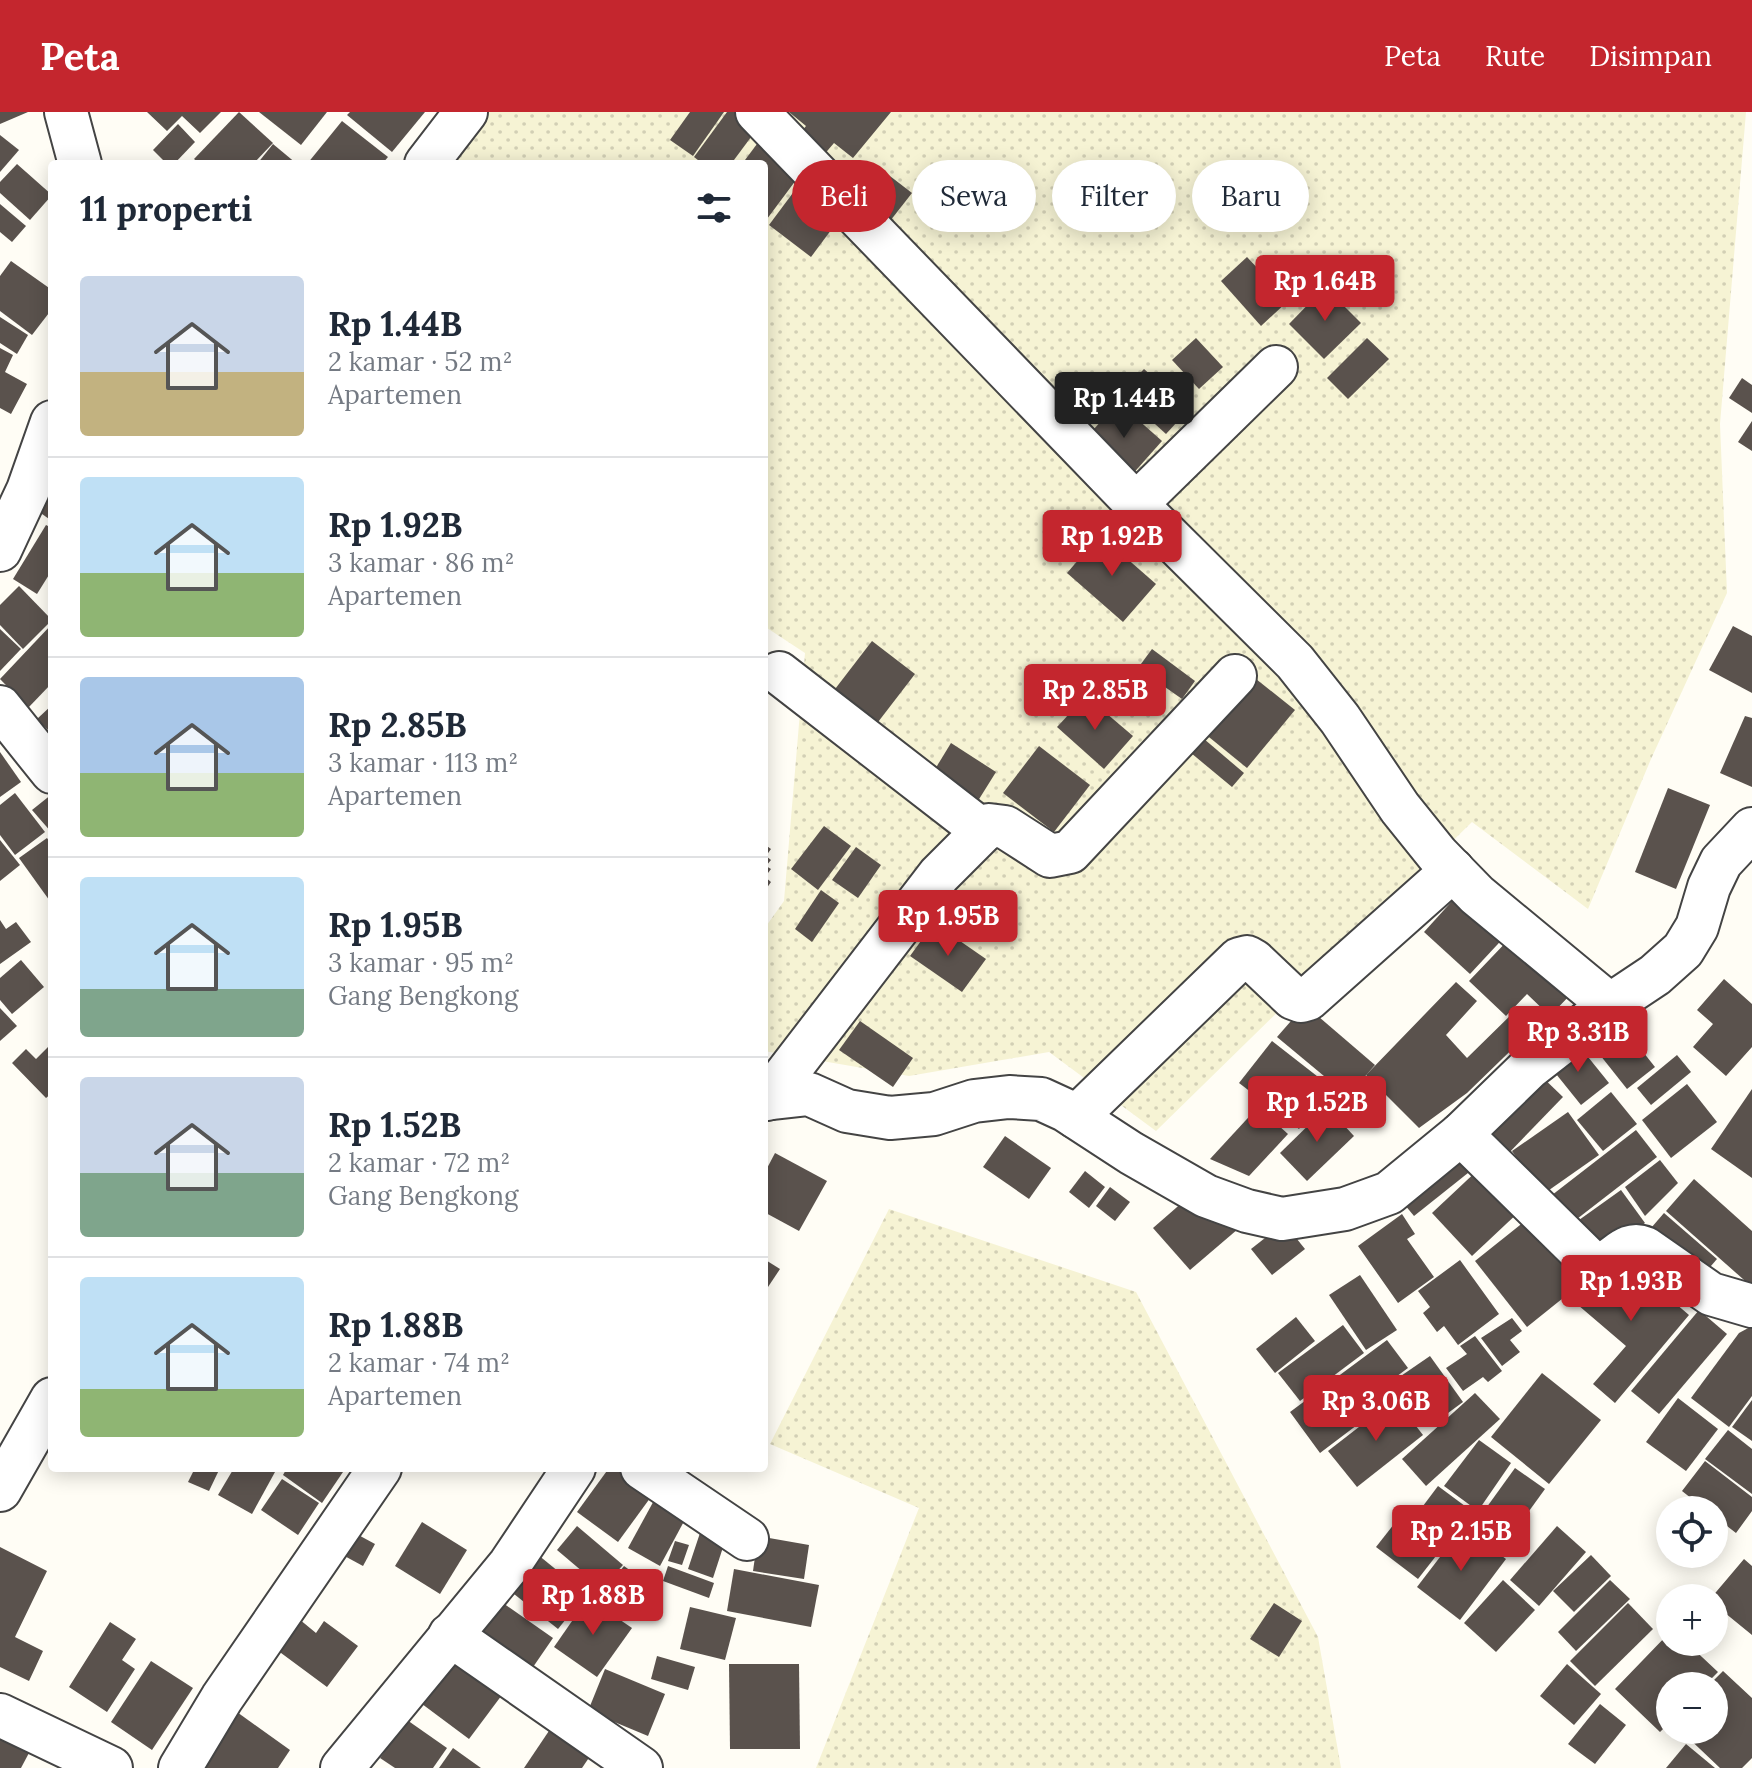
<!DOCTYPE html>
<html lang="id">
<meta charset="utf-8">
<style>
:root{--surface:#fff;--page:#f6f6f7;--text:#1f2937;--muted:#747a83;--line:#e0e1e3;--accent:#c4262e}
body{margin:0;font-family:Lora,serif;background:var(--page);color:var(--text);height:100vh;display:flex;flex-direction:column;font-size:30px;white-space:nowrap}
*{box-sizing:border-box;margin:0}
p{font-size:26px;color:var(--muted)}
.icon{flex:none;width:44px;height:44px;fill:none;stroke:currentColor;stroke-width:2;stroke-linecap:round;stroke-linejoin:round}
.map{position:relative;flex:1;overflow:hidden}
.panel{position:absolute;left:48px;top:48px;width:720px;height:1312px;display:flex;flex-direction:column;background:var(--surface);border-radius:8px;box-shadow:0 4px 20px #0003}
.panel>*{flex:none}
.banner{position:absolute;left:792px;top:48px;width:760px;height:72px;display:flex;gap:16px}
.tools{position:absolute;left:1656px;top:1384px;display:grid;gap:16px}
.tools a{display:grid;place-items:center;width:72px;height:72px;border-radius:50%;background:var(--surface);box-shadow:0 4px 20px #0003;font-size:40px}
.price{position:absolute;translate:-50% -68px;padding:0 18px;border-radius:8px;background:var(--accent);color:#fff;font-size:26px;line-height:52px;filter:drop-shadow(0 2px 4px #0008)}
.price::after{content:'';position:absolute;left:50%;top:48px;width:24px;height:18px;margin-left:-12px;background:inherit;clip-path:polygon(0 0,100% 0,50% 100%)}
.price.current{background:#222;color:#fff}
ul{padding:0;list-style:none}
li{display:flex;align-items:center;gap:24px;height:200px;padding:0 32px}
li+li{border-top:2px solid var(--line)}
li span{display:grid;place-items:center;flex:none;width:224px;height:160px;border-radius:8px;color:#555}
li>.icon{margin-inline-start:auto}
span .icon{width:96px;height:96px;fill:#fffc;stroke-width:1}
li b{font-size:34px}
h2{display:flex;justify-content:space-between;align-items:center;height:96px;padding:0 32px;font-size:34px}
.pill{padding:0 28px;border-radius:36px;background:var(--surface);box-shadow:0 4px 20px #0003;font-size:28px;line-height:72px}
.pill.current{background:var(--accent);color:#fff}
header{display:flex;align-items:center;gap:48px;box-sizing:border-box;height:112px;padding:0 40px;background:var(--accent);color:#fff}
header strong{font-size:38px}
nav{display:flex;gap:44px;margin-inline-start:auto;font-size:28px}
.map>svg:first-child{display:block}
</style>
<header>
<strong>Peta</strong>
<nav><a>Peta</a><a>Rute</a><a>Disimpan</a></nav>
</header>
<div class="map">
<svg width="1752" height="1656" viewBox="0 0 1752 1656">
<defs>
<pattern id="farmland-dots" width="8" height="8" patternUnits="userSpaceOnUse" patternTransform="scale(2)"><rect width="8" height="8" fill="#f6f3d4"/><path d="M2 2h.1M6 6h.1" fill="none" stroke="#d2cfb5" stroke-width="1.8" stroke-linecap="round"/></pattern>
</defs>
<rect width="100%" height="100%" fill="#fffdf5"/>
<g fill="url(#farmland-dots)">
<polygon points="483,0 1746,0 1720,312 1727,481 1651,647 1588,797 1472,710 1156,1019 1049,940 909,964 764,939 764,817 784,789 805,541 764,514 764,52 455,52"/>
<polygon points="889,1097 1136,1180 1318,1525 1341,1656 816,1656 919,1396 770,1332"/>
</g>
<g fill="#5a524d">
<polygon points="0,0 28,0 0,12"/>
<polygon points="147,0 221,0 200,21 182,4 167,19"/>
<polygon points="239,0 273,31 253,52 200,52 194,47"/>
<polygon points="259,0 327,0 301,33"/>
<polygon points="350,0 425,0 392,40 347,3"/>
<polygon points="690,0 724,0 693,44 670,28"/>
<polygon points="727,0 734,0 757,17 731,52 703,52 694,45"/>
<polygon points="789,0 891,0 853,46 834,31 822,45 798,24 806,14"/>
<polygon points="342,9 388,45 382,52 307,52"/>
<polygon points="178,12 195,30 174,52 167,52 153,38"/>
<polygon points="0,23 19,38 0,60"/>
<polygon points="273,32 297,52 257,52"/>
<polygon points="757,32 799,64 764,111 764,52 742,52"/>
<polygon points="17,52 52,83 30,108 0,81 0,70"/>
<polygon points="886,61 912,81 883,118 858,98"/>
<polygon points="804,66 846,98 811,145 769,113"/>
<polygon points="0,92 26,114 12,130 0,120"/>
<polygon points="1247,145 1288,189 1261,214 1221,169"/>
<polygon points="11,149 52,178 52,197 32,223 0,199 0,164"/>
<polygon points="1325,175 1361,211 1324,247 1289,212"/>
<polygon points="0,205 28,223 17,242 0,231"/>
<polygon points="1196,226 1223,255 1199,277 1172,248"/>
<polygon points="1367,226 1389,247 1348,287 1327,266"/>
<polygon points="0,236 13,243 5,260 27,272 11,302 0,296"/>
<polygon points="1144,257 1189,297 1166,322 1121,281"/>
<polygon points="1742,266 1752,273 1752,301 1729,286"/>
<polygon points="1118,290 1162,329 1130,365 1086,326"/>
<polygon points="1752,309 1752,339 1738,330"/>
<polygon points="52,368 52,409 32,395"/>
<polygon points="46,413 52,416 52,458 37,482 13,467"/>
<polygon points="1100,423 1156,472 1123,510 1067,461"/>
<polygon points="19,474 52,508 23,537 0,513 0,493"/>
<polygon points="52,512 52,571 28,596 0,567"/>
<polygon points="1733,514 1752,524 1752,581 1709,558"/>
<polygon points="0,517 21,537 0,559"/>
<polygon points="872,529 915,562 875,614 832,581"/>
<polygon points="1152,537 1195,569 1182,587 1138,556"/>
<polygon points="1251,563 1295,598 1247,656 1204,621"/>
<polygon points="1086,584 1133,624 1104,657 1057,615"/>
<polygon points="52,593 52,622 37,607"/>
<polygon points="1745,604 1752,606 1752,675 1720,661"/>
<polygon points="1197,621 1244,661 1232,675 1185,636"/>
<polygon points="951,631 996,660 971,700 926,672"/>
<polygon points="1039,634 1090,673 1054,720 1003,681"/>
<polygon points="0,640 21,670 0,685"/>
<polygon points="1668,676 1710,693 1676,777 1635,760"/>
<polygon points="15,681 45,720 15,743 0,723 0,693"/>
<polygon points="52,682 52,721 32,698"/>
<polygon points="824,714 851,734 818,778 791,757"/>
<polygon points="47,726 52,733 52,792 19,746"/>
<polygon points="0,728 20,753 0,769"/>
<polygon points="764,732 771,737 766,744 771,748 766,754 771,757 765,765 771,770 764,780"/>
<polygon points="856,735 881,753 858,786 832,768"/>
<polygon points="1463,777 1510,819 1470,862 1424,820"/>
<polygon points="821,778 839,791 812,830 795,817"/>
<polygon points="0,808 6,817 16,810 31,830 0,852"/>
<polygon points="934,811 986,847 962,880 910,844"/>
<polygon points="1512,824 1572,881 1550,904 1527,882 1506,904 1469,869"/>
<polygon points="21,848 44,875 12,902 0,888 0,866"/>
<polygon points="1724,867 1752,892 1752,935 1726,964 1693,935 1713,912 1697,898"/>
<polygon points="1456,870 1477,889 1446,923 1467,946 1518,896 1535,915 1467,981 1419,1016 1366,963"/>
<polygon points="1305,893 1375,953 1348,984 1277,925"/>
<polygon points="0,896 17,914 0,929"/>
<polygon points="1609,897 1655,955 1627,977 1581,919"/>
<polygon points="860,909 913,946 893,975 839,938"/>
<polygon points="1272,929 1331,975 1299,1017 1239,971"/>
<polygon points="1576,930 1609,971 1581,993 1548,952"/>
<polygon points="48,935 52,939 52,981 46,986 12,951 26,937 36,947"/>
<polygon points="1677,943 1691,960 1651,993 1637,976"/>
<polygon points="1536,959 1563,985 1504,1046 1477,1019"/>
<polygon points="1687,972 1717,1010 1671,1046 1642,1008"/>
<polygon points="1752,977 1752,1066 1711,1037"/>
<polygon points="1611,980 1637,1012 1603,1039 1577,1008"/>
<polygon points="1258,995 1288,1022 1249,1064 1210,1047"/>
<polygon points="1327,995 1354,1024 1307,1069 1280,1041"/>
<polygon points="1568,1000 1599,1043 1542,1083 1512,1039"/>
<polygon points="1636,1018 1657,1045 1564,1117 1543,1090"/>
<polygon points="1005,1024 1051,1056 1029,1087 983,1055"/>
<polygon points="775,1041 827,1069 799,1119 764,1100 764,1062"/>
<polygon points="1441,1045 1473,1057 1414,1104 1395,1081"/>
<polygon points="1660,1048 1678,1071 1645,1104 1625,1075"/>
<polygon points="1481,1055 1521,1098 1472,1144 1432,1101"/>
<polygon points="1085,1059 1105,1075 1089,1096 1069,1080"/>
<polygon points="1694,1067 1752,1119 1752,1175 1666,1099"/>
<polygon points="1110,1075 1130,1090 1115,1109 1096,1094"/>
<polygon points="1621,1078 1645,1111 1596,1146 1572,1113"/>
<polygon points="1192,1082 1238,1117 1190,1158 1153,1116"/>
<polygon points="1535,1101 1588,1166 1527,1215 1475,1149"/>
<polygon points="1664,1101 1717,1147 1698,1169 1645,1123"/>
<polygon points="1402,1102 1415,1122 1407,1127 1434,1165 1398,1191 1358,1134"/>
<polygon points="1284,1111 1305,1137 1272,1163 1251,1137"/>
<polygon points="1620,1144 1689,1203 1615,1291 1593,1272 1626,1234 1578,1193"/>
<polygon points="764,1147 780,1157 764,1181"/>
<polygon points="1460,1148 1499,1202 1458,1233 1444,1214 1437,1220 1423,1201 1430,1195 1418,1179"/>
<polygon points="1360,1163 1397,1218 1366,1238 1329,1183"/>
<polygon points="1699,1198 1727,1222 1659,1302 1631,1279"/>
<polygon points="1296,1205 1315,1229 1275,1261 1256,1237"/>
<polygon points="1512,1206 1522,1219 1510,1228 1520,1240 1502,1254 1481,1226"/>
<polygon points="1343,1213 1364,1241 1300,1289 1278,1261"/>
<polygon points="1752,1214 1752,1284 1729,1315 1691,1286 1739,1221"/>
<polygon points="1475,1224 1502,1259 1488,1270 1483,1265 1463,1279 1446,1256 1467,1242 1460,1234"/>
<polygon points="1387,1228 1408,1256 1385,1273 1394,1285 1320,1341 1290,1300"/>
<polygon points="1430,1244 1463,1290 1429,1315 1395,1268"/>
<polygon points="1542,1261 1601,1308 1549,1372 1491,1325"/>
<polygon points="1475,1281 1500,1307 1426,1374 1402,1347"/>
<polygon points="1678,1286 1718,1317 1686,1359 1646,1330"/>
<polygon points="1395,1287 1423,1323 1357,1375 1328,1339"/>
<polygon points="1752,1288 1752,1329 1732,1315"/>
<polygon points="1728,1318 1752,1337 1752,1382 1705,1347"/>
<polygon points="1479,1328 1511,1351 1478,1399 1444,1374"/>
<polygon points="1705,1349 1752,1385 1752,1399 1736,1421 1714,1404 1714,1398 1706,1398 1682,1379"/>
<polygon points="195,1356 220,1356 209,1379 188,1370"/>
<polygon points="234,1356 269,1356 275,1360 252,1402 218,1383"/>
<polygon points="287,1356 336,1356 343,1360 322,1391 283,1363"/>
<polygon points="609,1356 625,1356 656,1378 618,1430 577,1400"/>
<polygon points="1515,1356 1545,1377 1501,1438 1471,1417"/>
<polygon points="282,1367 319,1391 298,1423 261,1398"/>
<polygon points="1438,1374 1469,1397 1451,1421 1420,1398"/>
<polygon points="657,1383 689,1400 660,1454 628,1436"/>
<polygon points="1409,1393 1450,1426 1418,1467 1376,1435"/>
<polygon points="422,1410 467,1438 440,1482 395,1454"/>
<polygon points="577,1414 623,1453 602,1476 557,1438"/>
<polygon points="1557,1414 1586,1440 1539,1494 1510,1468"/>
<polygon points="702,1415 727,1423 713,1466 688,1457"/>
<polygon points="1463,1415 1506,1447 1460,1508 1417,1475"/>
<polygon points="351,1419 375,1432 363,1454 339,1441"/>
<polygon points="758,1424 809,1433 804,1467 753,1459"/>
<polygon points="675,1429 689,1433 682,1453 668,1449"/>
<polygon points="0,1435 47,1459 15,1525 43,1539 29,1569 0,1555"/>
<polygon points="537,1442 586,1482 558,1517 509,1478"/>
<polygon points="1591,1443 1611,1464 1574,1500 1553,1479"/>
<polygon points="1744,1447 1752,1454 1752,1523 1714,1492 1714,1486 1711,1486"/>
<polygon points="624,1454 657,1478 640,1502 607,1476"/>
<polygon points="668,1454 714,1471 709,1486 663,1469"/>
<polygon points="734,1457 819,1473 811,1515 727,1499"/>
<polygon points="1503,1468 1535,1498 1496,1540 1464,1511"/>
<polygon points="1610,1468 1630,1487 1576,1539 1558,1520"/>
<polygon points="493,1484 553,1526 531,1558 471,1517"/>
<polygon points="588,1486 632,1516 597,1565 554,1535"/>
<polygon points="1274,1491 1302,1509 1279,1545 1250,1527"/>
<polygon points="1628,1491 1653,1517 1595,1574 1570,1549"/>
<polygon points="690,1495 736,1506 725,1548 680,1537"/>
<polygon points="299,1507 316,1521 324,1509 358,1534 327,1575 277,1538"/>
<polygon points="110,1510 136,1527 122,1548 135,1557 107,1600 69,1575"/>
<polygon points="1670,1520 1670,1530 1686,1530 1718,1560 1704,1574 1670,1574 1670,1610 1660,1620 1615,1577"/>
<polygon points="457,1530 511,1571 469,1627 414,1586"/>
<polygon points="657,1544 695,1555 688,1578 651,1567"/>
<polygon points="151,1549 193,1576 152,1638 111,1610"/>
<polygon points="729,1552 799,1552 800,1637 730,1637"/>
<polygon points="1567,1552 1601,1582 1574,1613 1540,1584"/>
<polygon points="605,1557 665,1582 648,1624 588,1599"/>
<polygon points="1723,1559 1752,1586 1752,1646 1742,1656 1720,1656 1680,1618 1714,1618 1714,1574 1708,1574"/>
<polygon points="1600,1592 1626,1613 1595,1652 1568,1632"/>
<polygon points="230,1595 290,1638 278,1656 187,1656"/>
<polygon points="561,1601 601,1628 582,1656 524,1656"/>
<polygon points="407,1608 447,1636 433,1656 395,1656 380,1646"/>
<polygon points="0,1623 30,1639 21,1656 0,1656"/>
<polygon points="1686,1632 1715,1656 1666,1656"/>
<polygon points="453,1636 481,1656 439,1656"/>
</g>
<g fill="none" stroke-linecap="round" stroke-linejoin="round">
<defs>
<g id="minor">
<polyline points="66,0 80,52"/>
<polyline points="757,0 1136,392 1295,550 1340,607 1400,696 1437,742 1477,783 1610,893"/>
<polyline points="426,52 466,0"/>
<polyline points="1136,392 1276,255"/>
<polyline points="0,438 28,378 52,310"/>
<polyline points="779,561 983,719"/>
<polyline points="0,595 52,660"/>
<polyline points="764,987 809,982 847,999 890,1006 934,1002 974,989 1009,985 1041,987 1065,998 1131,1041 1206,1084 1247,1099 1282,1107 1345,1097 1389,1081 1461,1022 1529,956 1610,893 1655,863 1683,838 1697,815 1709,775 1721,750 1752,717"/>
<polyline points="767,987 939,763 989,713 1005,715 1050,744 1070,740 1235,564"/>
<polyline points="1076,1005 1239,847 1247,845 1254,849 1293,886 1301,889 1308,887 1453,758"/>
<path d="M1461,1022L1590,1149L1600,1153C1617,1147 1626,1128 1645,1136L1711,1182L1752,1194"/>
<polyline points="642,1356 747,1427"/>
<polyline points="0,1378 52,1287"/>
<polyline points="450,1523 641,1656"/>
<polyline points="0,1603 111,1656"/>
<polyline points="180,1656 222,1586 380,1356"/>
<polyline points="342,1656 510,1452 574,1356"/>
</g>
</defs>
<use href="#minor" stroke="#444" stroke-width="46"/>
<use href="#minor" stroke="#fff" stroke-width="42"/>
</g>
</svg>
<div class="tools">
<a><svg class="icon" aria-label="locate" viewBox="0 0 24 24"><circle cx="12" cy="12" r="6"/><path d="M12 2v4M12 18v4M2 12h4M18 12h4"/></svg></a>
<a>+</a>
<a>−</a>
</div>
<b class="price" style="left:1325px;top:211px">Rp 1.64B</b>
<b class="price current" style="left:1124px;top:328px">Rp 1.44B</b>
<b class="price" style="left:1112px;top:466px">Rp 1.92B</b>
<b class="price" style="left:1095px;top:620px">Rp 2.85B</b>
<b class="price" style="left:948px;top:846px">Rp 1.95B</b>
<b class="price" style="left:1578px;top:962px">Rp 3.31B</b>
<b class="price" style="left:1317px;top:1032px">Rp 1.52B</b>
<b class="price" style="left:1631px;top:1211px">Rp 1.93B</b>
<b class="price" style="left:1376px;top:1331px">Rp 3.06B</b>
<b class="price" style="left:1461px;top:1461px">Rp 2.15B</b>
<b class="price" style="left:593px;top:1525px">Rp 1.88B</b>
<div class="banner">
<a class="pill current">Beli</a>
<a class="pill">Sewa</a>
<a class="pill">Filter</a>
<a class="pill">Baru</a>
</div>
<section class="panel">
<h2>11 properti<svg class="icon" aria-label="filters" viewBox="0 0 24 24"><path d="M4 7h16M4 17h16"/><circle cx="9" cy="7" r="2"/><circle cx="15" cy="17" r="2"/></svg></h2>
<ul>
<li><span style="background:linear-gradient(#c9d6e8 60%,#c2b280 0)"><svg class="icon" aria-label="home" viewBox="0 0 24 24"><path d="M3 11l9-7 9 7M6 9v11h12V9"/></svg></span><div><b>Rp 1.44B</b><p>2 kamar · 52 m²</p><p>Apartemen</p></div></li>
<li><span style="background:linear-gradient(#bfe0f5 60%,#8fb573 0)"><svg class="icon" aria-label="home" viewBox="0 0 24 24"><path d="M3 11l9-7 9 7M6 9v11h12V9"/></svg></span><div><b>Rp 1.92B</b><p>3 kamar · 86 m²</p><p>Apartemen</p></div></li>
<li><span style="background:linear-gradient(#a9c7e8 60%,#8fb573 0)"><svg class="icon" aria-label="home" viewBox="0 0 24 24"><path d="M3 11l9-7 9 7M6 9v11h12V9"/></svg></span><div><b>Rp 2.85B</b><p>3 kamar · 113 m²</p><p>Apartemen</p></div></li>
<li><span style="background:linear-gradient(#bfe0f5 70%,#7fa58c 0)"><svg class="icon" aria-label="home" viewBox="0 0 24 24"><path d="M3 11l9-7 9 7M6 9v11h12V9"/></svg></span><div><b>Rp 1.95B</b><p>3 kamar · 95 m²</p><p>Gang Bengkong</p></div></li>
<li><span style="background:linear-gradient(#c9d6e8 60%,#7fa58c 0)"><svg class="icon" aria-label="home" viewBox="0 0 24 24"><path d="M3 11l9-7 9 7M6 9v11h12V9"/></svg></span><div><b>Rp 1.52B</b><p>2 kamar · 72 m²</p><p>Gang Bengkong</p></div></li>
<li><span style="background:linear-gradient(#bfe0f5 70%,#8fb573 0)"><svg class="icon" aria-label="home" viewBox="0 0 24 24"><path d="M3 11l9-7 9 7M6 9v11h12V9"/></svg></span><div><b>Rp 1.88B</b><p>2 kamar · 74 m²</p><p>Apartemen</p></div></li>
</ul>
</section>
</div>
